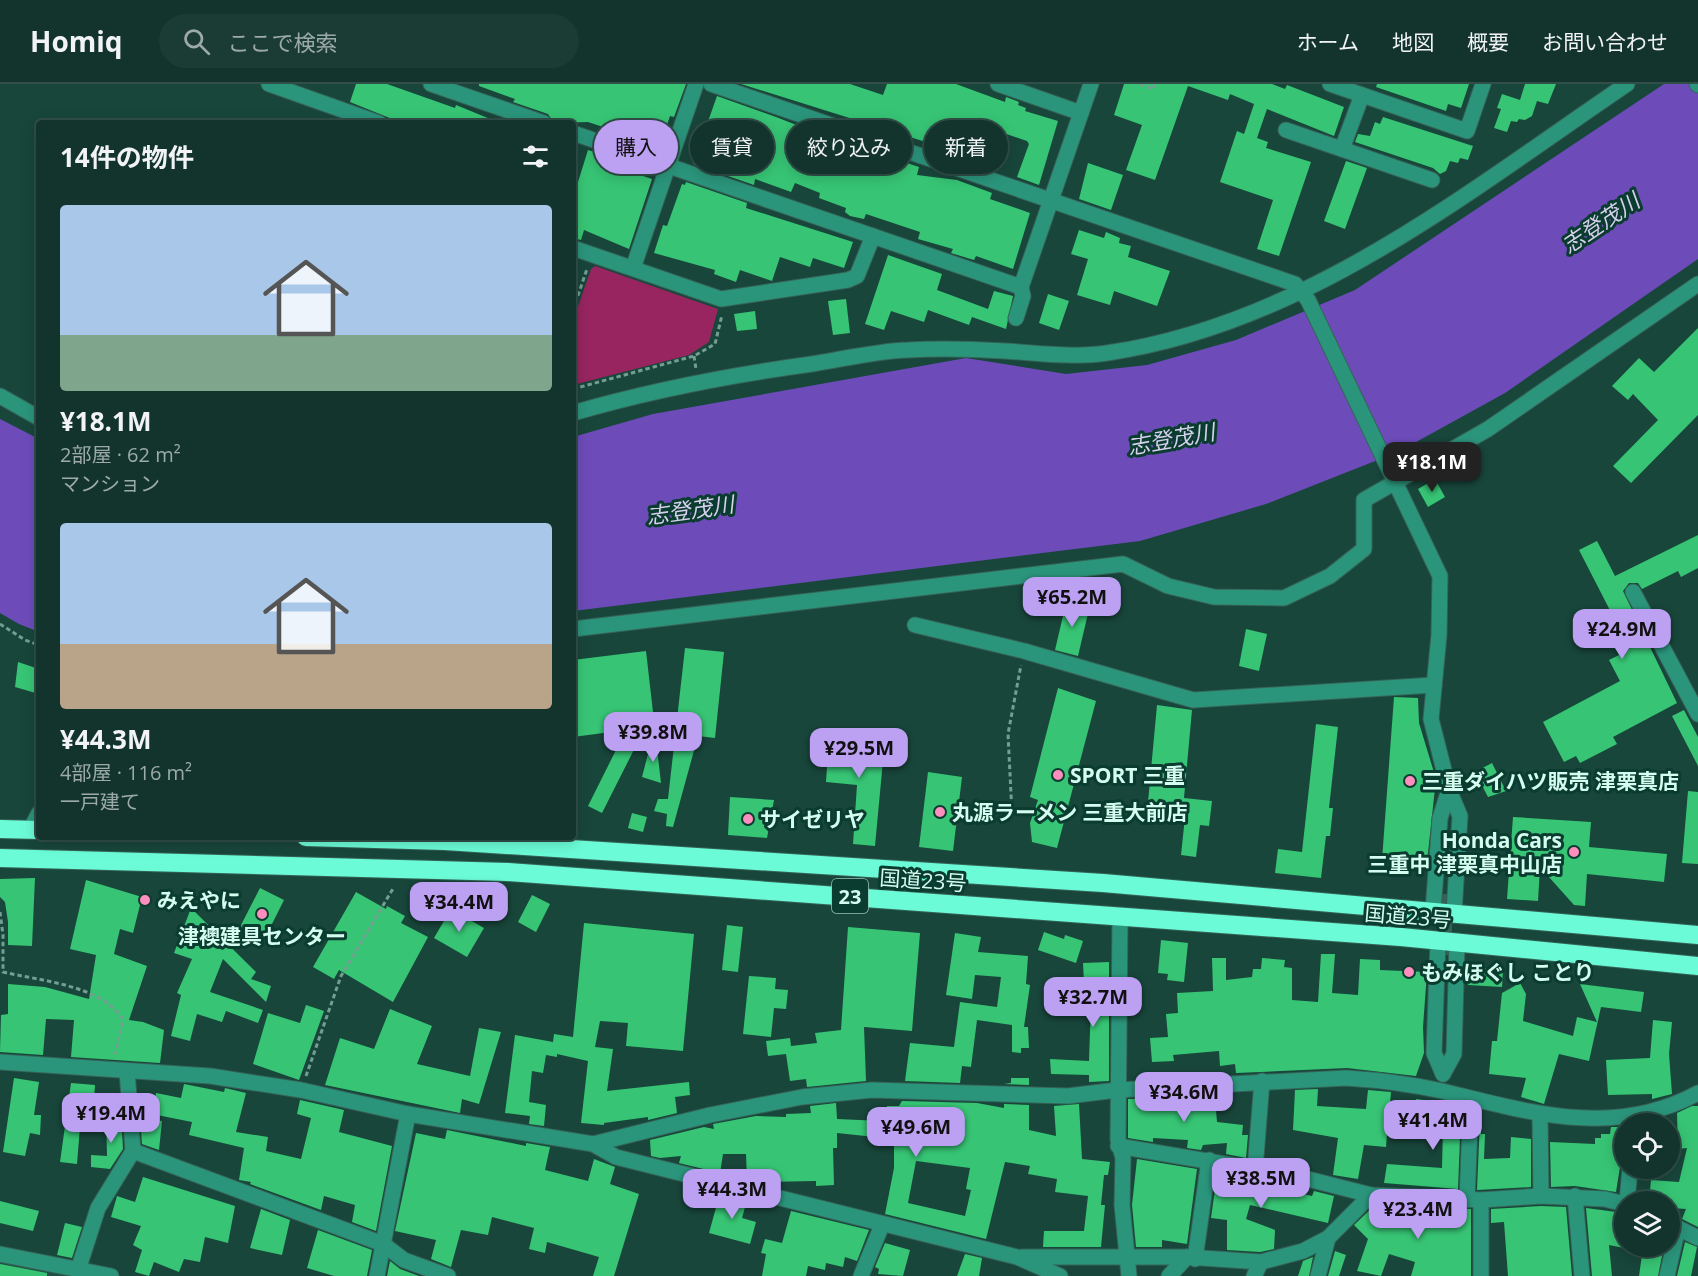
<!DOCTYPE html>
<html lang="ja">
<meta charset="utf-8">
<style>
:root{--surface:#12342c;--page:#1b3c34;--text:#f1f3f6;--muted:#9caaa9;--line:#314f48;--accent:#bca0f2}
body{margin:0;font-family:"Open Sans","Noto Sans JP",sans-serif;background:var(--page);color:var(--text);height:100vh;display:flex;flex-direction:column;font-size:22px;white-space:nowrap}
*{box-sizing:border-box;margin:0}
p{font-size:20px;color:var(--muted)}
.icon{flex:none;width:33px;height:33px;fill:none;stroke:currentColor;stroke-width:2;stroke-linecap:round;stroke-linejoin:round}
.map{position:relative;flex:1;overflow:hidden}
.side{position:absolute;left:36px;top:36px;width:540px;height:720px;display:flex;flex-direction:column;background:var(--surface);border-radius:6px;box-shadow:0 3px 15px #0003,0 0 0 2px var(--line)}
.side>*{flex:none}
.guide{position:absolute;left:594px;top:36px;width:570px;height:54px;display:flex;gap:12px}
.buttons{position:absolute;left:1614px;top:1029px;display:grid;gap:12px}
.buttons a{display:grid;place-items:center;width:66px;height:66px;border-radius:50%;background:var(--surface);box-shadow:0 3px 15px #0003,0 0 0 2px var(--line);font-size:30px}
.price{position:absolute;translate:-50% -51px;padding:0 14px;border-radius:12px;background:var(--accent);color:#111;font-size:20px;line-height:39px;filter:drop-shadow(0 2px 3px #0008)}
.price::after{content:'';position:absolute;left:50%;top:36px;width:18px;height:14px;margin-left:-9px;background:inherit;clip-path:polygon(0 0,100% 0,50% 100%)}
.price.on{background:#222;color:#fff}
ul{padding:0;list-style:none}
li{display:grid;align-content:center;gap:12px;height:318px;padding:0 24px}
li span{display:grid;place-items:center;height:186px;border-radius:6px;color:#555}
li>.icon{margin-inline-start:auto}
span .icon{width:108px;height:108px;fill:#fffc;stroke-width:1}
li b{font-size:26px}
h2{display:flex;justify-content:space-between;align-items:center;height:72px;padding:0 24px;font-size:26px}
.pill{padding:0 21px;border-radius:27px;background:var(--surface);box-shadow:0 3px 15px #0003,0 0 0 2px var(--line);font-size:21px;line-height:54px}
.pill.on{background:var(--accent);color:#111}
header{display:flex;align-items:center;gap:36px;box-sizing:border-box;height:84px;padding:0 30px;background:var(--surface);border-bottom:2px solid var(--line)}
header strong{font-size:28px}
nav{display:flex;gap:33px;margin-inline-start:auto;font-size:21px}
.search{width:420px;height:54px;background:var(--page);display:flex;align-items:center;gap:15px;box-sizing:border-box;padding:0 21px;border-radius:33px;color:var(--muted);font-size:22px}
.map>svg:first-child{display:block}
</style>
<header>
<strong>Homiq</strong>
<div class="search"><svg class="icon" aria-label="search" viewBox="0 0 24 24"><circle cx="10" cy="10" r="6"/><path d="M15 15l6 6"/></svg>ここで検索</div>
<nav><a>ホーム</a><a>地図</a><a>概要</a><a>お問い合わせ</a></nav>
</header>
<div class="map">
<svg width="1698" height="1192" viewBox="0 0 1698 1192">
<rect width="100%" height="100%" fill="#18463b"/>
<polygon fill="#1f5345" points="0,1174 76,1192 0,1192"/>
<polygon fill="#982560" points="595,182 718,225 709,258 689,271 573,301 573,237 591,185"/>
<g fill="#6d4cba">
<polygon points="1664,0 1698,0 1698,175 1505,309 1398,368 1266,420 1140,457 573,527 573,353 653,330 966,274 1066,290 1147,281 1236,256 1355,206"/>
<polygon points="0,335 39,355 39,548 19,540 0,529"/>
</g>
<g fill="#37c575" fill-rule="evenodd">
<polygon points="356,0 387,0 455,24 456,21 500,39 402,39 350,18"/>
<polygon points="479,0 686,0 674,33 670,32 659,65 653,63 652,66 634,60 636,54 588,38 554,39 548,30 513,18 515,15 479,2"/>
<polygon points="741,0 850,0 883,11 887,0 956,0 1005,18 1006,13 1019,18 1018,21 1026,24 1025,27 1058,37 1039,101 1017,93 1029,60 1027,57 980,41 970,68 966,67 964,75 946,69 948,65"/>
<polygon points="1124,0 1272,0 1285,5 1287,1 1344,23 1334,52 1267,25 1257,54 1268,58 1266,64 1311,78 1279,172 1257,165 1273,116 1220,98 1237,47 1244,50 1254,20 1230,10 1228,16 1188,2 1155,96 1126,86 1142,41 1114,31"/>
<polygon points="1377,0 1469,0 1461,24 1448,20 1446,27 1376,3"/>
<polygon points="1525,0 1556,0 1548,20 1537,17 1532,32 1525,36 1519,35 1517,38 1511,37 1507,48 1494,44 1501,25 1497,24 1502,10 1520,16"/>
<polygon points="717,12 776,33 812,47 810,52 864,71 865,68 900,82 901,77 919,83 917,91 957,96 992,109 990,115 1030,129 1013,185 976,172 974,176 951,169 953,165 918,155 920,148 866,130 864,135 850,132 845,128 846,124 819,114 820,109 795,99 791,108 755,95 754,101 693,80"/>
<polygon points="1383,33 1473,62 1468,76 1460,74 1458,79 1450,77 1446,87 1440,90 1433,84 1355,58 1358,50 1370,52 1375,38 1380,40"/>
<polygon points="588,66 646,84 643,92 652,95 629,165 584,146 581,156 573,154 573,114"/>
<polygon points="1346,77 1367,84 1345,145 1324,137"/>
<polygon points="1088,79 1123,91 1111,126 1079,115"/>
<polygon points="686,98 747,119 746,124 853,158 844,184 813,174 810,183 780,173 772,197 740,186 736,198 714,190 715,186 654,169 663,141 667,142 682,100 685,101"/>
<polygon points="1079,146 1104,154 1106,148 1120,154 1119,159 1131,162 1128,173 1170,187 1157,222 1114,207 1110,221 1077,211 1088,175 1071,170"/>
<polygon points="888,171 942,190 937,206 988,225 994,207 1013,212 1006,245 972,233 969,241 928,226 924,238 891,227 884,246 865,240"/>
<polygon points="1048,210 1069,217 1059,246 1039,239"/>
<polygon points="846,215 850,249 833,251 828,217"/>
<polygon points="755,227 757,245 737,247 734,230"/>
<polygon points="1698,244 1698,331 1631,399 1613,382 1658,336 1633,310 1628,316 1612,302 1639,274 1654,288"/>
<polygon points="1435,395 1445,413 1428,423 1418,405"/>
<polygon points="1698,451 1698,484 1681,493 1678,487 1642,505 1638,499 1629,499 1623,507 1677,619 1613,653 1617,660 1580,679 1576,672 1564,678 1543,638 1620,597 1609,576 1619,571 1605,543 1616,538 1579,466 1597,457 1615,492"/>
<polygon points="1067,515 1090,521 1078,572 1055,566"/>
<polygon points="1246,545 1267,550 1259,587 1239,582"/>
<polygon points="685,564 724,568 715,654 698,652 673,743 666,742 667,730 654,727 658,715 668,715"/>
<polygon points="646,567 653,628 602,729 588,722 626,646 573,653 573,576"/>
<polygon points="18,578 39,585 39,610 15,603"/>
<polygon points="1058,604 1096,617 1057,764 1032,758 1030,739 1038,716 1030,713"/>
<polygon points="1394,613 1418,614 1419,639 1436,695 1427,778 1382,776"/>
<polygon points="1157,621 1192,626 1184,714 1212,717 1209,742 1200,741 1196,773 1181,771 1185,733 1147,729"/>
<polygon points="1684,626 1698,653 1698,682 1672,632"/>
<polygon points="1316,640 1338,643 1329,724 1333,724 1330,752 1326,752 1321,794 1275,789 1278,765 1302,768"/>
<polygon points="654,647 655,647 661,699 642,693"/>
<polygon points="829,651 885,655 875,762 853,760 857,701 826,698"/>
<polygon points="1492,679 1506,707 1488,713 1475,688"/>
<polygon points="928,688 962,693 953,767 919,763"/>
<polygon points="1688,707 1698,708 1698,780 1682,779"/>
<polygon points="730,713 774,716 767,754 728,751"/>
<polygon points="632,729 647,733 643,748 628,744"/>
<polygon points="1513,733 1591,738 1589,763 1667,770 1664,798 1587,790 1585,822 1574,821 1540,783 1538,817 1507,815"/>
<polygon points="35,794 32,862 8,861 8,838 5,818 0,813 0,795"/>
<polygon points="86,796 142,813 133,849 120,845 114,870 147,882 129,936 143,938 164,946 160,979 71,973 74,936 46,935 43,971 0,968 1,931 8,930 8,900 45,903 89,915 96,871 70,865"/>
<polygon points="260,804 284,816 265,854 240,843"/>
<polygon points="356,808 386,825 387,822 405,832 401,839 428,853 393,918 339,886 334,895 313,883"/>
<polygon points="532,811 550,820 536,848 518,838"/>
<polygon points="191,824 256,888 251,895 271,902 266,918 223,875 210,908 263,926 258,939 226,927 222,938 197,930 190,957 171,952 181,911 177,909 192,875 174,869"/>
<polygon points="451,825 484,844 467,873 434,854"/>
<polygon points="584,839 694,850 683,967 626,962 628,939 600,937 595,963 613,965 607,1007 689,998 690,1011 675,1013 677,1029 648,1036 648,1033 604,1039 604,1041 581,1039 588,977 557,970 557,973 546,971 543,989 532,987 529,1018 546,1021 544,1042 529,1040 530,1032 505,1029 515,951 553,958 554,950 573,953"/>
<polygon points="727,841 743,843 738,888 722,886"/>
<polygon points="848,843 920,849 912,947 864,943 866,997 807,1003 806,995 790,997 786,970 768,972 766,957 790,954 791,962 817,959 815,949 841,946"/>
<polygon points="1044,848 1064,855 1065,851 1083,857 1076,879 1038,866"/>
<polygon points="955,849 981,853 978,868 1028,872 1026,900 1030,901 1024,943 1028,943 1029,964 1021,964 1021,969 1012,968 1012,941 977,936 971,983 962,982 960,999 905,997 910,959 954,963 960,918 997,923 1001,893 975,891 972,915 946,911"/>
<polygon points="1161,856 1188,859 1184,898 1167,896 1168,890 1158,889"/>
<polygon points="1321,870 1335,870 1332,909 1358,911 1360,875 1380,876 1380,886 1427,888 1423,943 1424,969 1416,992 1347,984 1236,989 1235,980 1220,982 1219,967 1173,971 1174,977 1152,978 1150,954 1168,953 1166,930 1178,929 1177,909 1213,907 1212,874 1226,874 1226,896 1252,893 1253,885 1261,885 1262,874 1285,876 1284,883 1292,884 1292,916 1318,918"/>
<polygon points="1109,878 1109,997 1089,998 1089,991 1051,990 1050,975 1089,977 1091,918 1085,918 1083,879"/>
<polygon points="1470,883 1503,886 1502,903 1468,901"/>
<polygon points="749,892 776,894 775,905 788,906 786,925 774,924 771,953 743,950"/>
<polygon points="1520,899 1526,910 1523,937 1573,952 1577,933 1597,938 1580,900 1644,908 1641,928 1601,923 1589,977 1559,970 1544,1020 1541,1019 1521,1013 1526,994 1489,990 1492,957 1497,957 1502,909"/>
<polygon points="306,921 324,927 299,996 253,980 268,929 300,939"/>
<polygon points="390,925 432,942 417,980 470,992 479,944 501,948 479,1020 462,1015 460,1029 325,1001 340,954 374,965"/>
<polygon points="1653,936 1672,938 1669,970 1672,1010 1652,1015 1652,1010 1608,1011 1606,976 1650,974"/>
<polygon points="14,994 39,998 34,1031 41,1031 40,1051 30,1049 25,1072 3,1068"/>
<polygon points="1011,994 1029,994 1029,1001 1004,1000 1011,999"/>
<polygon points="71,999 95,1001 93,1031 81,1030 77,1080 60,1078"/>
<polygon points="184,1000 224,1008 225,1004 246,1009 236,1048 268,1053 266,1067 301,1075 311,1034 297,1030 300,1016 344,1026 339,1048 392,1062 376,1147 352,1138 355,1121 324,1112 321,1126 250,1100 251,1098 239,1096 244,1064 189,1051 192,1038 152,1030 156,1009 181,1014"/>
<polygon points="1318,1005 1317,1022 1366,1025 1368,1006 1391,1008 1389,1031 1404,1033 1402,1051 1387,1049 1386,1063 1364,1061 1358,1095 1333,1091 1338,1054 1293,1046 1295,1006"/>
<polygon points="1209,1011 1209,1016 1215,1015 1217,1038 1243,1041 1242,1051 1248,1051 1246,1074 1226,1070 1227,1059 1203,1061 1201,1066 1187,1064 1188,1056 1153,1054 1153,1058 1128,1054 1128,1015 1185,1014 1185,1012"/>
<polygon points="1416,1015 1439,1018 1439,1027 1461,1028 1458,1105 1384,1099 1387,1080 1442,1084 1443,1043 1414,1041"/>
<path d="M902,1017L977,1019L1004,1024V1020L1029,1021V1046L1056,1052L1054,1022L1079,1020L1082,1075L1110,1078L1108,1091H1104L1101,1121H1105L1101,1163H1043L1044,1147H1084L1088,1112L1055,1108L1057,1095L1028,1090L1030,1082L1005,1078L986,1155L885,1130L894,1084V1055L837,1049V1064H833L834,1101L816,1102V1097L758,1098L747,1096L746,1070H723L720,1089L679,1079L681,1072L660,1074L651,1072L650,1056L704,1043L714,1045L713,1040L756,1032L786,1033V1030L811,1029L810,1022L836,1019L837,1035L882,1037V1031H887V1022H899ZM916,1077L970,1084L966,1105L971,1106L965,1132L908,1119Z"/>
<polygon points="1692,1022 1698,1022 1698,1143 1682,1135 1686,1125 1670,1124 1670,1118 1649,1118 1651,1096 1679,1098 1687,1064 1678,1065 1677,1029"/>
<polygon points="106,1031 121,1031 123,1065 110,1085 91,1083 91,1071 107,1072"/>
<polygon points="140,1034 162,1037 159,1066 142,1060"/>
<polygon points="1480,1036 1481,1050 1485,1050 1484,1075 1510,1074 1511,1053 1531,1055 1531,1103 1477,1106"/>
<polygon points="1611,1043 1624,1043 1624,1076 1620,1083 1616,1108 1575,1102 1551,1103 1550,1058 1595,1060 1595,1054 1601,1054 1601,1050 1610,1050"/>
<polygon points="447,1046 526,1062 526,1059 550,1063 545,1086 588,1097 594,1075 615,1083 610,1100 639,1110 614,1192 593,1192 599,1173 547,1158 545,1169 529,1165 534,1144 492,1133 488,1151 461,1146 451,1183 431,1175 436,1156 395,1147 416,1049 445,1055"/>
<polygon points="1137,1075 1197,1085 1187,1160 1162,1156 1162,1163 1136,1163 1132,1121"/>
<polygon points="1224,1090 1285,1100 1283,1105 1312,1112 1314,1107 1334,1112 1328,1139 1250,1121 1246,1135 1275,1146 1274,1165 1260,1168 1227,1166 1227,1136 1211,1134 1217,1091"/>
<polygon points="143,1093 235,1122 228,1159 205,1153 200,1178 184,1175 179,1188 154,1178 149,1192 135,1188 142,1166 133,1161 141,1142 111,1133 117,1112 135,1118"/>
<polygon points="720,1109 747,1116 742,1134 756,1138 750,1160 709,1149"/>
<polygon points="0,1117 39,1127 33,1147 0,1139"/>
<polygon points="1375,1121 1406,1134 1407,1122 1471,1125 1471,1192 1411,1192 1415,1178 1389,1170 1381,1192 1357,1187 1368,1155 1354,1141"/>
<polygon points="1541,1122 1566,1123 1572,1192 1508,1192 1504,1138 1491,1139 1491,1125"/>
<polygon points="1586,1124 1624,1129 1624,1164 1609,1161 1612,1192 1592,1192"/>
<polygon points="261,1125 290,1136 282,1171 250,1164"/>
<polygon points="791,1127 869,1146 857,1177 845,1173 843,1183 826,1179 825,1186 808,1182 806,1192 762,1192 766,1170 761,1169 765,1155 782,1159"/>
<polygon points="65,1139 82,1143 72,1174 57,1171"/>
<polygon points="318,1146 372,1166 367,1192 334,1192 307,1184"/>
<polygon points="1685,1158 1697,1163 1691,1192 1677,1192"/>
<polygon points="885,1159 910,1166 903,1192 878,1190 879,1185 875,1183"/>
<polygon points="1643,1164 1663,1167 1658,1192 1639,1192"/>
<polygon points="1335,1167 1346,1171 1339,1192 1328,1192"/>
<polygon points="965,1170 982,1174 979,1192 957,1192"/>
<polygon points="1313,1173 1309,1192 1298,1192 1303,1177"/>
<polygon points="390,1177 400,1185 419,1192 387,1192"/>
<polygon points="0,1180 47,1189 47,1192 0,1192"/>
</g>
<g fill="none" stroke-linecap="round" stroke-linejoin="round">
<polyline stroke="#346156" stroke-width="15" stroke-dasharray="15 8" stroke-linecap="butt" points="1444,810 1445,879"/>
<defs>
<g id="minor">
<polyline points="269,0 379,39"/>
<polyline points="431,0 544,39"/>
<polyline points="711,0 1295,200 1308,216 1440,492 1439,551 1431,635 1449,706 1460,732 1454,829"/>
<polyline points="998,0 1081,29"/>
<polyline points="1330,0 1467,47 1483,0"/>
<polyline points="1697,0 1698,1"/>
<polyline points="1286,46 1432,96"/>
<polyline points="573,49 1021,203"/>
<polyline points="1342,65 1362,11"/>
<polyline points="573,164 721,215 848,196 857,192 873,152"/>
<polyline points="633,184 696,0"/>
<polyline points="1016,234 1023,212 1021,203 1091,0"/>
<polyline points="0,312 39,334"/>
<path d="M573,329C652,306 731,291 812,280C844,275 876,267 908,266C940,264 973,265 1005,267C1039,269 1073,274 1107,269C1305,240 1466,109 1627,0"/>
<polyline points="1633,508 1698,630"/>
<polyline points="915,541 1024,567 1193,616 1434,601"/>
<polyline points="573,545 1123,480 1168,502 1214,513 1284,514 1330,492 1364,465 1364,416 1488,345 1698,200"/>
<polyline points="30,746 39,729"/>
<polyline points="1433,827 1440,734 1449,706"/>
<polyline points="1120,834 1118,1056 1123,1074 1122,1121 1129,1192"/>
<polyline points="1438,857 1434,969 1443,990"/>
<polyline points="0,978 210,992 301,1006 408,1030 593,1060 616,1073 1017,1173 1060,1192"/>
<polyline points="1443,990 1454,970 1457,859"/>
<path d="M593,1060L710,1031L802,1013L872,1006L1068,1012L1117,1006L1346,994C1378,996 1411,1000 1442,1007C1529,1028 1613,1055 1698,1009"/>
<polyline points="1118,1062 1296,1092 1371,1111 1481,1116 1541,1112 1540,1031"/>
<polyline points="133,1067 383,1160 404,1176 448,1192"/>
<polyline points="1255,1085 1262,997"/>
<polyline points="1541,1112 1605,1115 1624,1120"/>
<polyline points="1575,1112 1582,1192"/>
<polyline points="1467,1116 1471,1015"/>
<polyline points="1481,1116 1481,1192"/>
<polyline points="1627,1118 1630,1084"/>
<polyline points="1670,1140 1698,1154"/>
<polyline points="0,1170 111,1192"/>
<polyline points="1022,1173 1187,1173 1261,1178 1303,1167 1328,1154 1371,1111"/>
<polyline points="1195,1175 1209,1076"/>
<polyline points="81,1192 79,1183 98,1124 133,1067 127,987"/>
<polyline points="377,1192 408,1030"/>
<polyline points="861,1192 882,1141"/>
<polyline points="1169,1192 1187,1173"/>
<polyline points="1254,1192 1261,1178"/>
<polyline points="1318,1192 1328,1154"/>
<polyline points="1667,1192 1678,1144"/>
</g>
<g id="highway">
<polyline points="0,745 39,746"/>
<polyline points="306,753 445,757 1103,799 1698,851"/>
<polyline points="0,774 508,788 1401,853 1698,882"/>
</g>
</defs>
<use href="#minor" stroke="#366358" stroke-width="17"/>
<use href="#highway" stroke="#366358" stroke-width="20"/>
<g stroke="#739e92" stroke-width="3" stroke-dasharray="4.5 3" stroke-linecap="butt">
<polyline points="1140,0 1153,5 1155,0"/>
<polyline points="573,226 587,185"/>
<polyline points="694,272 696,285"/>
<polyline points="573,305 694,272 715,260 722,231"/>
<polyline points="0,540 25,556 39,561"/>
<polyline points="1012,730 1008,650 1021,581"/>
<path d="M0,828L3,851V888C41,897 102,901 123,936L115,970"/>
<polyline points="306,992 341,892 394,803"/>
</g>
<use href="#minor" stroke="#2b957c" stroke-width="15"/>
<use href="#highway" stroke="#6bfcd7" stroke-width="18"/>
</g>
<g fill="#fd8ebe" stroke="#0b3c30" stroke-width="2">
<circle cx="1058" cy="691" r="6"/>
<circle cx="1410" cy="697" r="6"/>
<circle cx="940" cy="728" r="6"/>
<circle cx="748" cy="735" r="6"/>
<circle cx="1574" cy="768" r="6"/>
<circle cx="145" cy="816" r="6"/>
<circle cx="262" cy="830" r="6"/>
<circle cx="1409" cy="888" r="6"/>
</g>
<g text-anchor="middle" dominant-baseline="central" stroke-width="6" stroke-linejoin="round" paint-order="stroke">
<rect fill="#0b3c30" stroke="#98c2b6" stroke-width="1.5" x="832" y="795" width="36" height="34" rx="4.5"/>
<g font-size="20" font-weight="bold" fill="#d4fcef">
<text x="850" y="812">23</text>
</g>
<g font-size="21" font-weight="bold" fill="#d4fcef" stroke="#0b3c30" text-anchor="start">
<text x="1070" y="691">SPORT 三重</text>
<text x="1422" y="697">三重ダイハツ販売 津栗真店</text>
<text x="952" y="728">丸源ラーメン 三重大前店</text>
<text x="760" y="735">サイゼリヤ</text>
<text x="1562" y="756" text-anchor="end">Honda Cars<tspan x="1562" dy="24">三重中 津栗真中山店</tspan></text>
<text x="157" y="816">みえやに</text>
<text x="262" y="852" text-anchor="middle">津襖建具センター</text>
<text x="1421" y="888">もみほぐし ことり</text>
</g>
<g font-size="21" fill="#d4fcef" stroke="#0b3c30">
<text transform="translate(923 796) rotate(4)">国道23号</text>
<text transform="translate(1408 832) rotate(5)">国道23号</text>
</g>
<g font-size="22" font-style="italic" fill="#d6d1ed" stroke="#0b3c30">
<text transform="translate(1600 138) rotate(-34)">志登茂川</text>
<text transform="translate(1171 354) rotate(-10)">志登茂川</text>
<text transform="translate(690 425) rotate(-8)">志登茂川</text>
</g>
</g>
</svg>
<div class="buttons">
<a><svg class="icon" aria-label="locate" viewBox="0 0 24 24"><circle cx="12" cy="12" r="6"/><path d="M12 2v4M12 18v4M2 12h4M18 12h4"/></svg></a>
<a><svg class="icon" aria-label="layers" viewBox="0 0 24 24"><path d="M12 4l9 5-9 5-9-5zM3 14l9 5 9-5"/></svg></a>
</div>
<b class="price on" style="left:1432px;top:409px">¥18.1M</b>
<b class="price" style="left:1072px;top:544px">¥65.2M</b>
<b class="price" style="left:1622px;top:576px">¥24.9M</b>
<b class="price" style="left:653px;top:679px">¥39.8M</b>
<b class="price" style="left:859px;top:695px">¥29.5M</b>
<b class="price" style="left:459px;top:849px">¥34.4M</b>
<b class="price" style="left:1093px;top:944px">¥32.7M</b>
<b class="price" style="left:1184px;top:1039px">¥34.6M</b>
<b class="price" style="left:111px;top:1060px">¥19.4M</b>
<b class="price" style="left:1433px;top:1067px">¥41.4M</b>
<b class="price" style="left:916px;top:1074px">¥49.6M</b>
<b class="price" style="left:1261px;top:1125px">¥38.5M</b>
<b class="price" style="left:732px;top:1136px">¥44.3M</b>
<b class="price" style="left:1418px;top:1156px">¥23.4M</b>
<div class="guide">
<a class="pill on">購入</a>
<a class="pill">賃貸</a>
<a class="pill">絞り込み</a>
<a class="pill">新着</a>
</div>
<section class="side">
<h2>14件の物件<svg class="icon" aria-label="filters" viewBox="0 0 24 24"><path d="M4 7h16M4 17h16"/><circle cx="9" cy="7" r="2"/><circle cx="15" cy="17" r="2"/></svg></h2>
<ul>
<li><span style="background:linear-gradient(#a9c7e8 70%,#7fa58c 0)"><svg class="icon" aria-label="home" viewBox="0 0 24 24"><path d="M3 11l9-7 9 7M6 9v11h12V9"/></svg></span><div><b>¥18.1M</b><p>2部屋 · 62 m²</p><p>マンション</p></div></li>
<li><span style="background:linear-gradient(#a9c7e8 65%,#b9a48a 0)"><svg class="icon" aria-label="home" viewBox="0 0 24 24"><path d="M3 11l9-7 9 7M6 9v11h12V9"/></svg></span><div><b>¥44.3M</b><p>4部屋 · 116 m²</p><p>一戸建て</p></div></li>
</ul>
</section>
</div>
